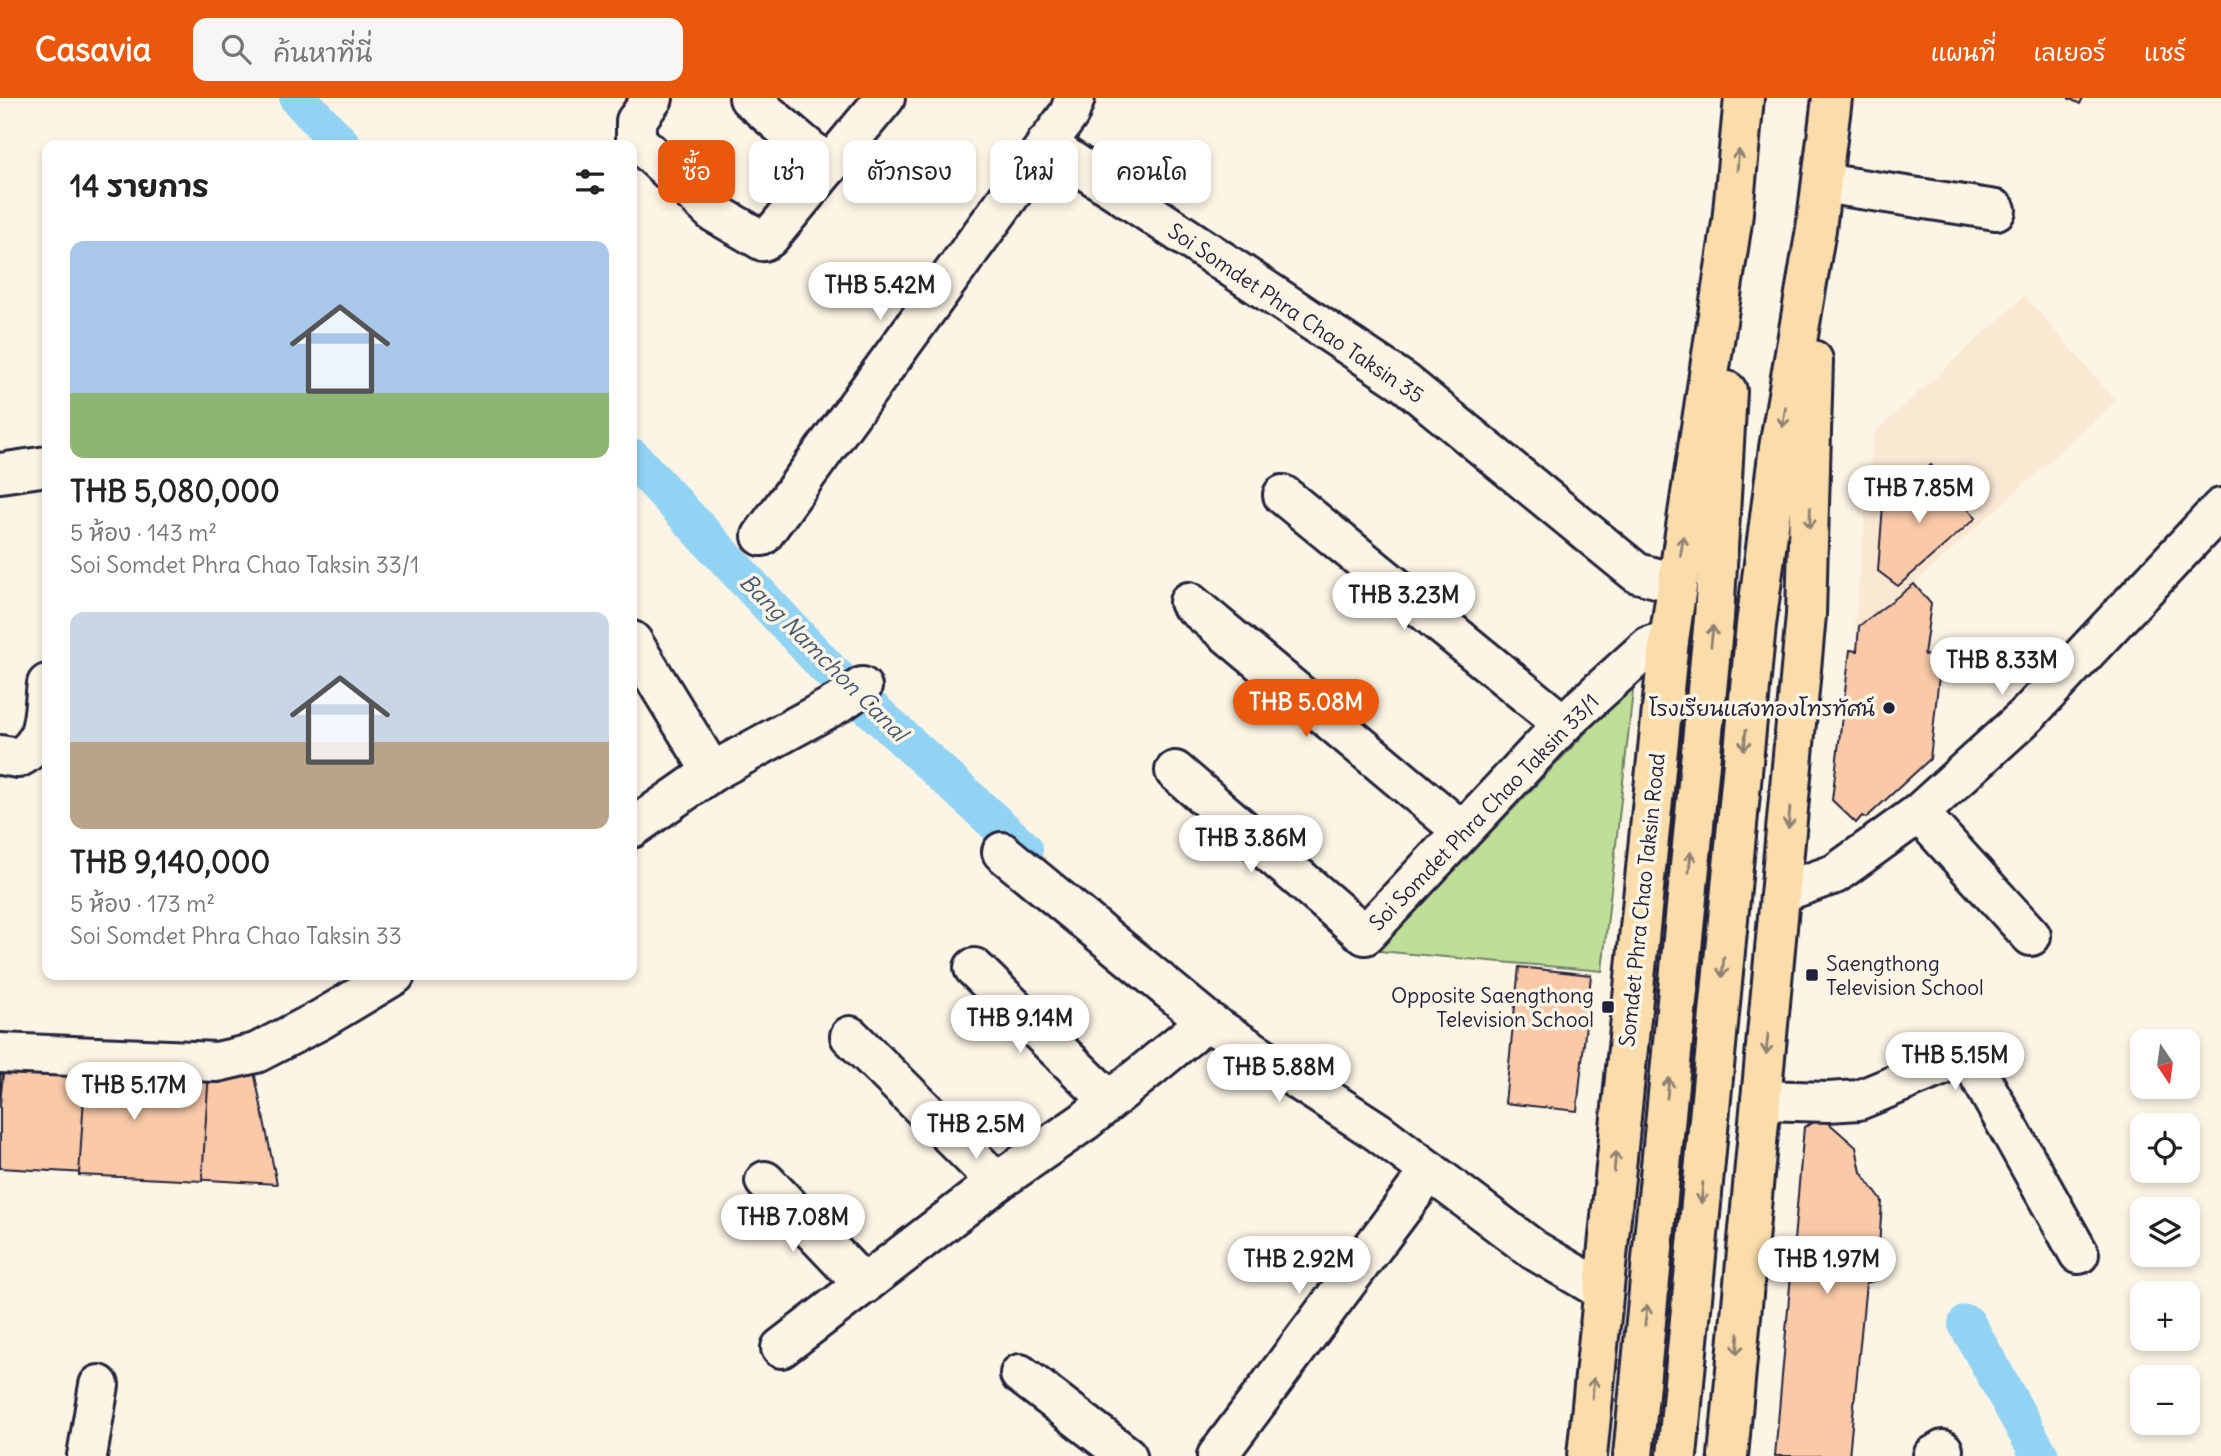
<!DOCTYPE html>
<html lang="th">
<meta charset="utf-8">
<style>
:root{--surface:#fff;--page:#f6f6f6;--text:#222;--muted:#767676;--accent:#ea580c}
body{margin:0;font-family:Delius,"Playpen Sans Thai",sans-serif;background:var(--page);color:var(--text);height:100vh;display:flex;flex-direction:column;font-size:26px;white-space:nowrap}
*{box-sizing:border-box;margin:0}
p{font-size:23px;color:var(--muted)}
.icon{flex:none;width:38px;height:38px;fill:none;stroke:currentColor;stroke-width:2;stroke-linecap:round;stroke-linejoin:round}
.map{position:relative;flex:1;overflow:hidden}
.sheet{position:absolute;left:42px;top:42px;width:595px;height:840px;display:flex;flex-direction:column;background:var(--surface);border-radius:14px;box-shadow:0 4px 10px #0003}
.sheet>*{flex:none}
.banner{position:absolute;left:658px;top:42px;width:665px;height:63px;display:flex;gap:14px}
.needle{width:46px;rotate:167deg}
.buttons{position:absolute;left:2130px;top:931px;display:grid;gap:14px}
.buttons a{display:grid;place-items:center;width:70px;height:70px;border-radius:14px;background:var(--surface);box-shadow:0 4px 10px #0003;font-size:35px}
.price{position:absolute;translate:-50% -60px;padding:0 16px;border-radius:24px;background:#fff;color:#222;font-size:23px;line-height:46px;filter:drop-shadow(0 2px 4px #0008)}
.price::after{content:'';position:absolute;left:50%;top:42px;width:21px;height:16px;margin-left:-10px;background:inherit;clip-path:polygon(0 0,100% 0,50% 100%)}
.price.active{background:var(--accent);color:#fff}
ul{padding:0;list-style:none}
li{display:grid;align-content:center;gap:14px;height:371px;padding:0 28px}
li span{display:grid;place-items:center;height:217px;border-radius:14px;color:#555}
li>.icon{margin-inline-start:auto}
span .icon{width:126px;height:126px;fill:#fffc;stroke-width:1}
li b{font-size:30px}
h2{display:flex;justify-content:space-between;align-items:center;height:84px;padding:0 28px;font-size:30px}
.tag{padding:0 24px;border-radius:14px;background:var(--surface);box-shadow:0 4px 10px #0003;font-size:24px;line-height:63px}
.tag.active{background:var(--accent);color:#fff}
header{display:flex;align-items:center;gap:42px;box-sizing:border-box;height:98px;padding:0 35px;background:var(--accent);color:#fff}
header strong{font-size:33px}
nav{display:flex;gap:38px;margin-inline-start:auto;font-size:24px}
.search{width:490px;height:63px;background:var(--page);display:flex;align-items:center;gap:18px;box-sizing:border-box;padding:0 24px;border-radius:14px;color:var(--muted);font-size:26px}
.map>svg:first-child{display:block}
</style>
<header>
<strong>Casavia</strong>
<div class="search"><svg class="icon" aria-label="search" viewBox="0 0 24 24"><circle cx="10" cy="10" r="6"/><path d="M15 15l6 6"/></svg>ค้นหาที่นี่</div>
<nav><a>แผนที่</a><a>เลเยอร์</a><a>แชร์</a></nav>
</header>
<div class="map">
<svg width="2221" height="1358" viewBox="0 0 2221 1358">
<rect width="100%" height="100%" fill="#fcf5e5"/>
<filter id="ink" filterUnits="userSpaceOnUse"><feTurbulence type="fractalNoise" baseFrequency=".0143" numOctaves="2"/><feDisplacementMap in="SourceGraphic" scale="14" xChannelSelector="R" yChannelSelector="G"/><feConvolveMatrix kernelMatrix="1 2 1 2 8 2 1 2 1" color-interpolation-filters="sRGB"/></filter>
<g filter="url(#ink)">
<polygon fill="#fbe8d3" points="2025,198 2116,303 1914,486 1859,528 1854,528 1874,335"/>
<polygon fill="#bfde97" stroke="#708069" stroke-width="2" points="1634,584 1602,873 1378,853"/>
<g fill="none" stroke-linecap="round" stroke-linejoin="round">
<g stroke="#92d3f4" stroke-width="38">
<polyline points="298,0 342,47"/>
<polyline points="632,359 830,573 1024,751"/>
<polyline points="1967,1226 2040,1358"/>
</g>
</g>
<g fill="#f9c9a8" stroke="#22223b" stroke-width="2">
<polygon points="2068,0 2083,0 2080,6"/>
<polygon points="1931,367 1976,420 1898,488 1878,473 1883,407"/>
<polygon points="1914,486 1931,506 1924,557 1941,559 1930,661 1866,720 1862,718 1856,725 1832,702 1850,552 1857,553 1859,528"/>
<polygon points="1519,869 1591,877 1577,1013 1505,1005"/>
<polygon points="0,965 254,973 277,1086 0,1070"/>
<polygon points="0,965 4,965 0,1006"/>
<polygon points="86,968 209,972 202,1083 79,1077"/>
<polygon points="1823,1020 1856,1049 1861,1074 1882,1103 1877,1182 1866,1185 1849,1358 1775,1358 1804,1029"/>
</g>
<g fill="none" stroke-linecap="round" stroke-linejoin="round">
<defs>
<g id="minor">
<polyline points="653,0 636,23 636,42 713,114 763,143 769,140 885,0"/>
<polyline points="749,0 829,68"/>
<polyline points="1046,46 1404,284 1637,475 1676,485"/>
<polyline points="1822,85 1996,112"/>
<polyline points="0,375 47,368"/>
<polyline points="1283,397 1563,626"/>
<polyline points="762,438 1069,16 1075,0"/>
<polyline points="1189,504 1461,732"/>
<polyline points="632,543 712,674"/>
<path d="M0,657L18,660C47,646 43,614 47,586"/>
<polyline points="1175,673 1365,837 1563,626 1649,548 1669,542"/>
<polyline points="1919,715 2031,838"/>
<polyline points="632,730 712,674 842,603 862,589"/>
<polyline points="1002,754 1207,923 1378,1034 1534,1152 1602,1192"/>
<polyline points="1783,794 1835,776 1919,715 2027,617 2221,410"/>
<polyline points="974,870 1109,1002"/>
<polyline points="850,938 997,1084"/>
<polyline points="0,955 217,964 256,955 320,922 395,877"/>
<polyline points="1761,1002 1828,1004 1859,1002 1968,957 2079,1156"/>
<polyline points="765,1083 864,1187"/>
<polyline points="781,1250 997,1084 1085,1023 1207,923"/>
<polyline points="1020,1276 1127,1358"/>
<polyline points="87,1358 99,1287"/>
<polyline points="1217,1358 1430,1073"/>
<polyline points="1933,1358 1943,1352"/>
</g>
<g id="major">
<polyline points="1587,1358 1669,542 1732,124 1744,0"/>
<polyline points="1633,1358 1714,520 1727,293"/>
<polyline points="1677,1358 1756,527 1779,350 1816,131 1832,0"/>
<polyline points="1728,1358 1806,517 1813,262"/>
</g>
</defs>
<use href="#minor" stroke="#22223b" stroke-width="44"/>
<use href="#major" stroke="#22223b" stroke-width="44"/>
<use href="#minor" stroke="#fcf5e5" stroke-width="38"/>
<use href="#major" stroke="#faddab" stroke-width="38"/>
</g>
<defs><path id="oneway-shaft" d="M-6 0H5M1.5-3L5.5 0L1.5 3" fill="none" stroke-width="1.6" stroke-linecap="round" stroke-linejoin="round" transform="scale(1.75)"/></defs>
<g stroke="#8e8073">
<use href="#oneway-shaft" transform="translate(1738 62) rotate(-85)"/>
<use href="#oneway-shaft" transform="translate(1784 319) rotate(99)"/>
<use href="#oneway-shaft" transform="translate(1810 420) rotate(92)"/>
<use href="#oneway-shaft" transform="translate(1682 448) rotate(-81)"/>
<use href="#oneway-shaft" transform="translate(1712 538) rotate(-84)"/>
<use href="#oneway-shaft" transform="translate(1745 642) rotate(95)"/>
<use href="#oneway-shaft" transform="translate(1789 720) rotate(95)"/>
<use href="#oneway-shaft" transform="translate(1690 764) rotate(-84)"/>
<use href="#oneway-shaft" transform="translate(1723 869) rotate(95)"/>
<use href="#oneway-shaft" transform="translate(1767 946) rotate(96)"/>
<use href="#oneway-shaft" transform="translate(1668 990) rotate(-84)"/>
<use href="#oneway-shaft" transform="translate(1615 1064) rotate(-84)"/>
<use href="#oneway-shaft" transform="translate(1702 1095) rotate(95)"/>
<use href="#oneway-shaft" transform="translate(1646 1217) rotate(-84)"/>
<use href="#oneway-shaft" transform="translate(1738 1246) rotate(95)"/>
<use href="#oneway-shaft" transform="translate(1593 1290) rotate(-85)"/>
</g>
</g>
<g fill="#22223b" stroke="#fcf5e5" stroke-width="2.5">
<circle cx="1889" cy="610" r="7"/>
<rect x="1805" y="870" width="14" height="14" rx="3.5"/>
<rect x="1601" y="902" width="14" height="14" rx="3.5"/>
</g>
<g text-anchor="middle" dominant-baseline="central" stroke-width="7" stroke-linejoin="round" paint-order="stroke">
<g font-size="21" fill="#22223b" stroke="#fcf5e5">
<text transform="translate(1296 215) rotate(34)">Soi Somdet Phra Chao Taksin 35</text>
<text transform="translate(1484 714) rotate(-46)">Soi Somdet Phra Chao Taksin 33/1</text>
<text transform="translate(1642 802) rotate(-84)">Somdet Phra Chao Taksin Road</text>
</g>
<g font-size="21" fill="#22223b" stroke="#fcf5e5" text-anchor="end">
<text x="1875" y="610">โรงเรียนแสงทองโทรทัศน์</text>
<text x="1826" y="865" text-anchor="start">Saengthong<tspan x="1826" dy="24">Television School</tspan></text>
<text x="1594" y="897">Opposite Saengthong<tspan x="1594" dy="24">Television School</tspan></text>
</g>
<g font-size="23" font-style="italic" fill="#445772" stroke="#fcf5e5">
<text transform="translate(824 559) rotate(45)">Bang Namchon Canal</text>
</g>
</g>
</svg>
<div class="buttons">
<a><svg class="needle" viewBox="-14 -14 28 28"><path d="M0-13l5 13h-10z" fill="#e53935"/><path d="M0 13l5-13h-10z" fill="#767676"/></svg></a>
<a><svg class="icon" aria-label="locate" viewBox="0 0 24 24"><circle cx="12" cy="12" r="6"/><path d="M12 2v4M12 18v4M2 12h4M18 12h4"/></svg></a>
<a><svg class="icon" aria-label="layers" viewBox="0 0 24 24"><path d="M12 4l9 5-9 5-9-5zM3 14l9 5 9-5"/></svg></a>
<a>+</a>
<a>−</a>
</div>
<b class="price" style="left:880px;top:224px">THB 5.42M</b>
<b class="price" style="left:1919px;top:427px">THB 7.85M</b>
<b class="price" style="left:1404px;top:534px">THB 3.23M</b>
<b class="price" style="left:2002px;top:599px">THB 8.33M</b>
<b class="price active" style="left:1306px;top:641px">THB 5.08M</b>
<b class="price" style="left:1251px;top:777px">THB 3.86M</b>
<b class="price" style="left:1020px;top:957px">THB 9.14M</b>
<b class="price" style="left:1955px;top:994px">THB 5.15M</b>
<b class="price" style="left:1279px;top:1006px">THB 5.88M</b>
<b class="price" style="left:134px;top:1024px">THB 5.17M</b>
<b class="price" style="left:976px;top:1063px">THB 2.5M</b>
<b class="price" style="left:793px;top:1156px">THB 7.08M</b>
<b class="price" style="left:1299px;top:1198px">THB 2.92M</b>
<b class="price" style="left:1827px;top:1198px">THB 1.97M</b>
<div class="banner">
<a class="tag active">ซื้อ</a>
<a class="tag">เช่า</a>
<a class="tag">ตัวกรอง</a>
<a class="tag">ใหม่</a>
<a class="tag">คอนโด</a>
</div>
<section class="sheet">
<h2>14 รายการ<svg class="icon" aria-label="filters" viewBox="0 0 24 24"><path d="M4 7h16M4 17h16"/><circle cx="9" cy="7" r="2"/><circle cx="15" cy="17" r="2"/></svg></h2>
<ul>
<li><span style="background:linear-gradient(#a9c7e8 70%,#8fb573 0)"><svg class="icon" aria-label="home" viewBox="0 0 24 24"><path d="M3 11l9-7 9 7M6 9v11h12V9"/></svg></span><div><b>THB 5,080,000</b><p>5 ห้อง · 143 m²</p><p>Soi Somdet Phra Chao Taksin 33/1</p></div></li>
<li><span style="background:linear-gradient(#c9d6e8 60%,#b9a48a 0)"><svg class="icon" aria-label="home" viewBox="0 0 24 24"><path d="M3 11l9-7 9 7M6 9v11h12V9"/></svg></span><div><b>THB 9,140,000</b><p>5 ห้อง · 173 m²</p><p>Soi Somdet Phra Chao Taksin 33</p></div></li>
</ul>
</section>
</div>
